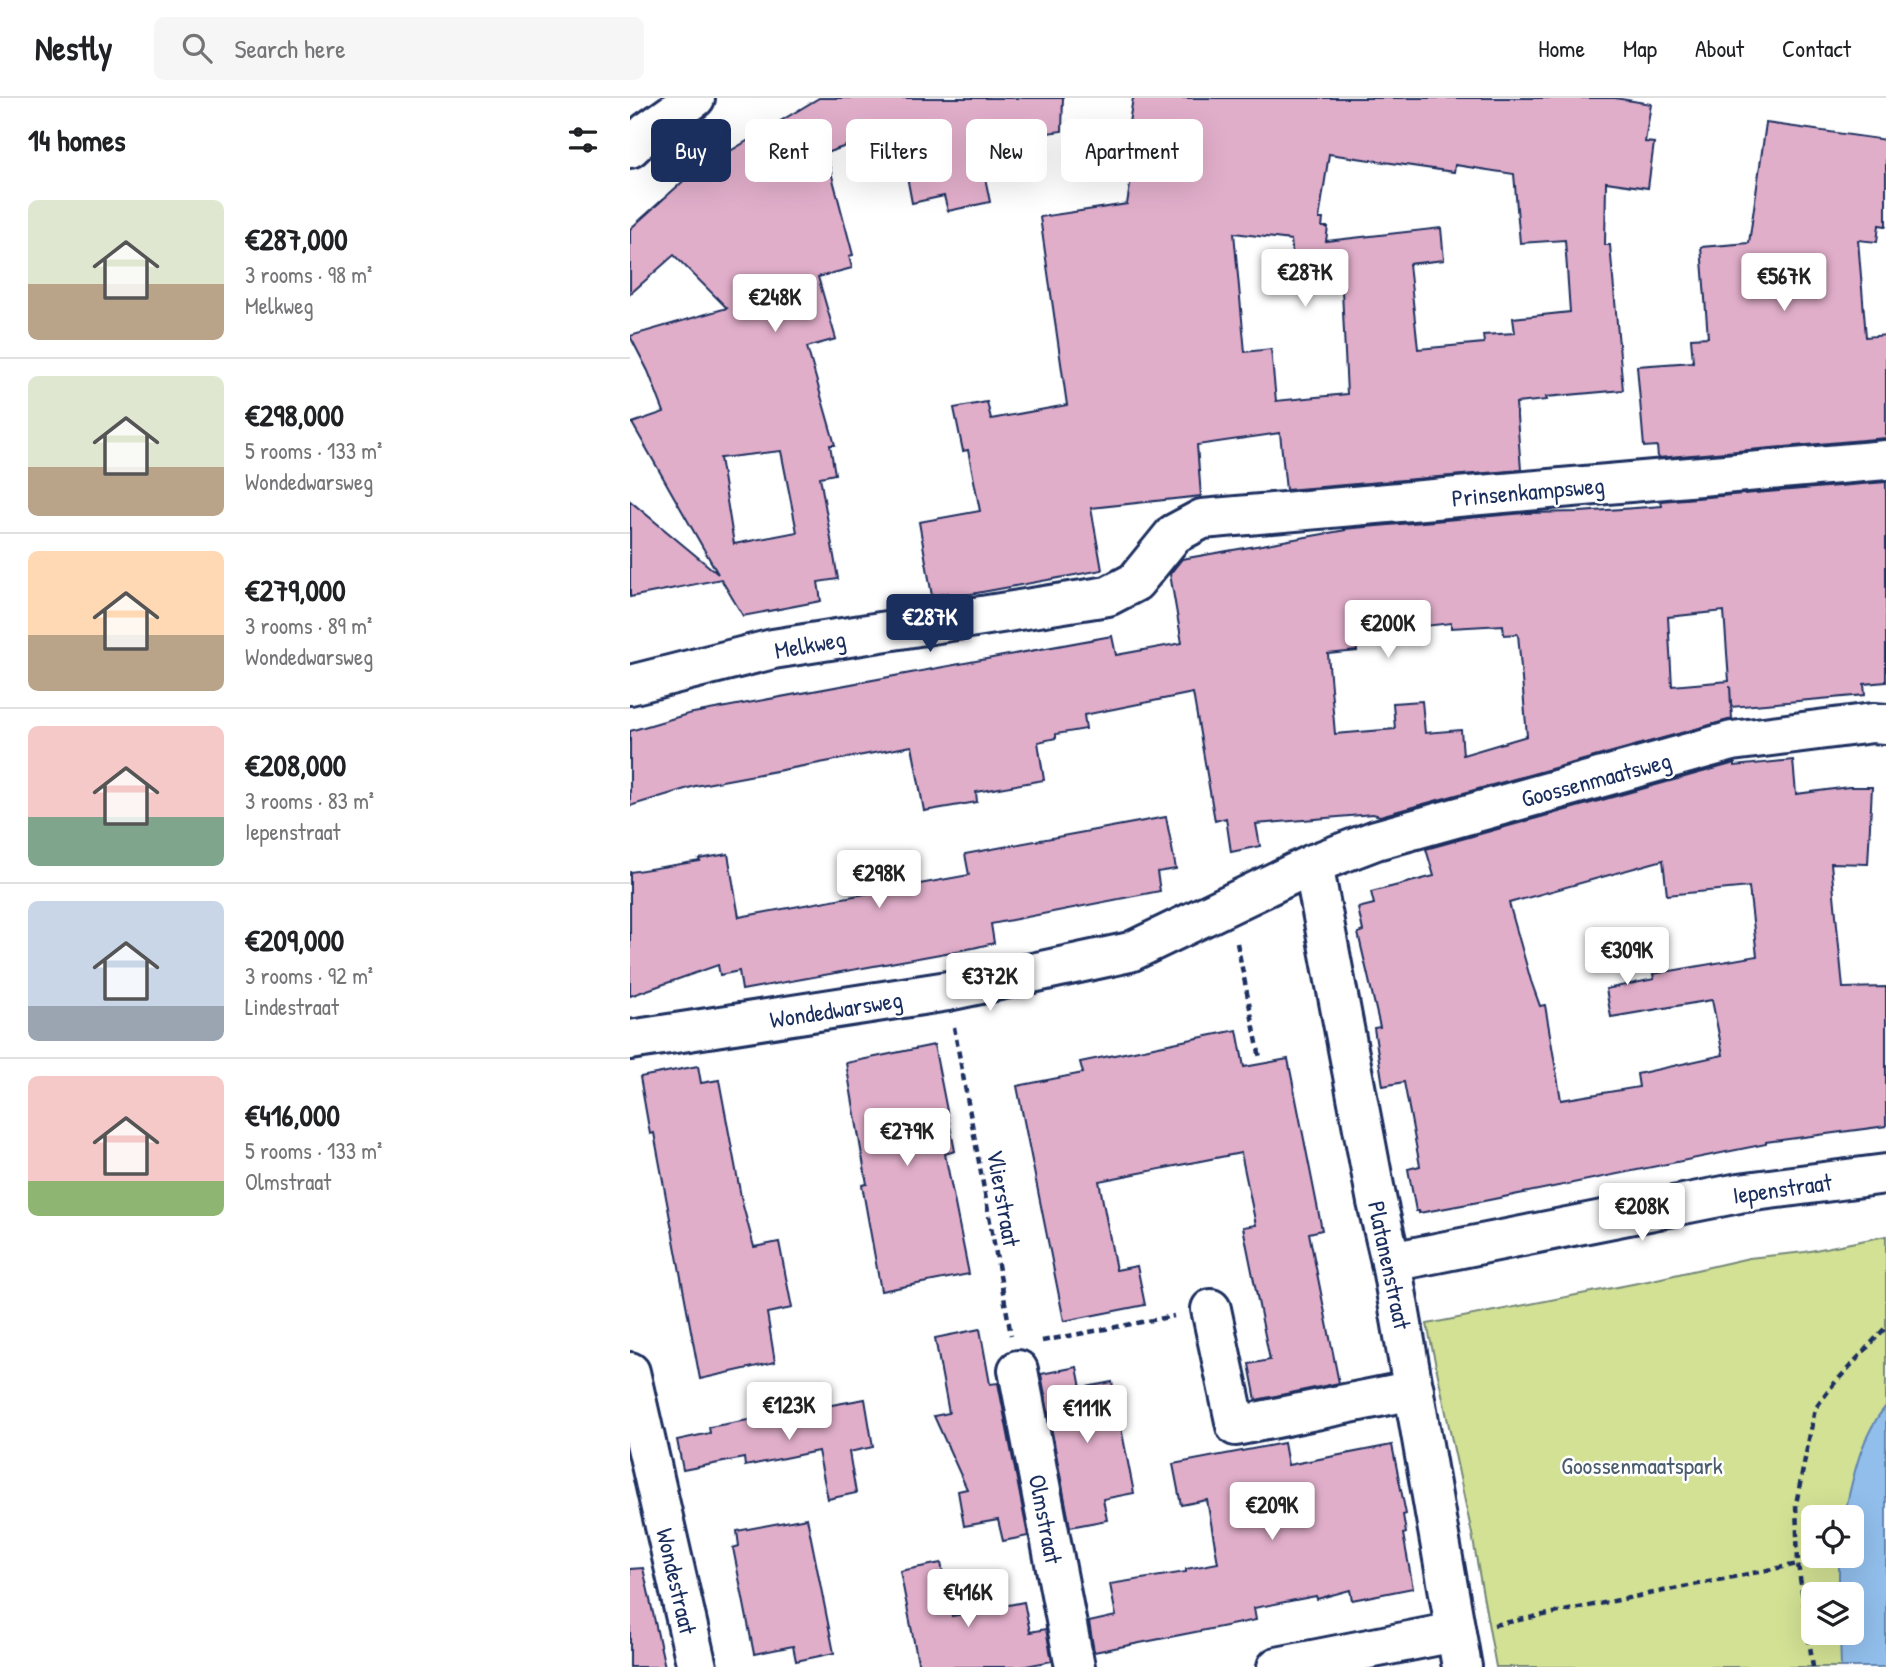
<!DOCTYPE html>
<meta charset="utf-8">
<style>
:root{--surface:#fff;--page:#f6f6f6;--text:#202124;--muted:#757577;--line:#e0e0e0;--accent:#1b2f5e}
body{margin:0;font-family:"Patrick Hand",sans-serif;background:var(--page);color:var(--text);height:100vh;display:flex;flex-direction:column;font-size:26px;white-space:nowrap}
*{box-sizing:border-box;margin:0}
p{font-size:23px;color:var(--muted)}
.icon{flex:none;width:38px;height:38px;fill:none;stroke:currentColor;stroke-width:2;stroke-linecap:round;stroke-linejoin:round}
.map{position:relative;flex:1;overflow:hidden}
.panel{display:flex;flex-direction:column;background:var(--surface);width:630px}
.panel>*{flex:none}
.guide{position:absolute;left:21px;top:21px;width:665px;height:63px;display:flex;gap:14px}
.controls{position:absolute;left:1171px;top:1407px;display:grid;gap:14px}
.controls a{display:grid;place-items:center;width:63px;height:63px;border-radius:10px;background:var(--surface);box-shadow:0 7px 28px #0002;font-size:35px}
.price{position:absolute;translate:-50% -60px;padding:0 16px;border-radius:7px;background:#fff;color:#222;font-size:23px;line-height:46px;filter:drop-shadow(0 2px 4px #0008)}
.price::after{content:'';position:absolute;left:50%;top:42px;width:21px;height:16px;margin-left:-10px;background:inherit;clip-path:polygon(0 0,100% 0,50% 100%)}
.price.active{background:var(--accent);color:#fff}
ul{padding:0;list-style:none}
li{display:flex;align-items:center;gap:21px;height:175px;padding:0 28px}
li+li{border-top:2px solid var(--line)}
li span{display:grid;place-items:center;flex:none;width:196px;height:140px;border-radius:10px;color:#555}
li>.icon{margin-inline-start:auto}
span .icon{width:84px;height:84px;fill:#fffc;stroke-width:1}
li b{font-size:30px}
h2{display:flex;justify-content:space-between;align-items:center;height:84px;padding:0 28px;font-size:30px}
.pill{padding:0 24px;border-radius:10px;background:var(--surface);box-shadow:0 7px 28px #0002;font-size:24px;line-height:63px}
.pill.active{background:var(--accent);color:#fff}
header{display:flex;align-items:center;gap:42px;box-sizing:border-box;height:98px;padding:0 35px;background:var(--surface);border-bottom:2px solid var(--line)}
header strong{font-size:33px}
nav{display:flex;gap:38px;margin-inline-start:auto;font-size:24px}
.search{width:490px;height:63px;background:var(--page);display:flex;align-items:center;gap:18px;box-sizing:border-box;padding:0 24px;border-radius:10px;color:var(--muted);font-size:26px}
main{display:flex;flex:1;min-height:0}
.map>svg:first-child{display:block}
</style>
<header>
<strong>Nestly</strong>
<div class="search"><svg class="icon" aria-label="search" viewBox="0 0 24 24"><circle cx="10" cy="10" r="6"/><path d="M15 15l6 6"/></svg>Search here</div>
<nav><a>Home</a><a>Map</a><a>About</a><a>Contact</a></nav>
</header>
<main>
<section class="panel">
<h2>14 homes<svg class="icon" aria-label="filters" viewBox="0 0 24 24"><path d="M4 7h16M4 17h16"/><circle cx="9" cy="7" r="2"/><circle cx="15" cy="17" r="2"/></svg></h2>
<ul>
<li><span style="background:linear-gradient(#dfe7d0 60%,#b9a48a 0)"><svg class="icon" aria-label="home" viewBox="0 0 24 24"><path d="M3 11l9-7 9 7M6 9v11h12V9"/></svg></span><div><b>€287,000</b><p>3 rooms · 98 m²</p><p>Melkweg</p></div></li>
<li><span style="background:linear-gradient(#dfe7d0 65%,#b9a48a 0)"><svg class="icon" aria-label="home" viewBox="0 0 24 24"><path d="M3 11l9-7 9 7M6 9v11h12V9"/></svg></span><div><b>€298,000</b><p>5 rooms · 133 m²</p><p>Wondedwarsweg</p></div></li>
<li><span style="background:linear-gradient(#ffd9b3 60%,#b9a48a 0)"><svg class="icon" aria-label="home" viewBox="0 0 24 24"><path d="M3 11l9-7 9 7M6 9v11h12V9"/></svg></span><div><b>€279,000</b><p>3 rooms · 89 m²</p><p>Wondedwarsweg</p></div></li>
<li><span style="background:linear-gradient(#f6c9c9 65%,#7fa58c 0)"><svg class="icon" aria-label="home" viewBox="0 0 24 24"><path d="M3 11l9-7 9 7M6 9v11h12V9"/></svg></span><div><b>€208,000</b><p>3 rooms · 83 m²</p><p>Iepenstraat</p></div></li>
<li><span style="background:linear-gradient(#c9d6e8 75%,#9aa5b1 0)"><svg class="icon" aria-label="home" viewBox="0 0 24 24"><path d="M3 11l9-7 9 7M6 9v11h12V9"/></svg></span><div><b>€209,000</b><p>3 rooms · 92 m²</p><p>Lindestraat</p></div></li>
<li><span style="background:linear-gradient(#f6c9c9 75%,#8fb573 0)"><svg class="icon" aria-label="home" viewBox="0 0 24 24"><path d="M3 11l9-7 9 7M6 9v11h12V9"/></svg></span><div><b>€416,000</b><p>5 rooms · 133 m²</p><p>Olmstraat</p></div></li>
</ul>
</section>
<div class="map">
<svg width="1256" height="1569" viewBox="0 0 1256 1569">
<rect width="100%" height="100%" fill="#fff"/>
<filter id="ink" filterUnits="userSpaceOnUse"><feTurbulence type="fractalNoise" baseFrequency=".0143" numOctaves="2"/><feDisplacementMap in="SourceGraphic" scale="14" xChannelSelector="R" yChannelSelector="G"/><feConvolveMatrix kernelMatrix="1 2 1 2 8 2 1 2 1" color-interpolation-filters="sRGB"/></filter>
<g filter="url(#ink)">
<path fill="#d2e194" stroke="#768879" stroke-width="2" fill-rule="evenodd" d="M1256,1138V1569H866L842,1436L797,1226L1018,1183L1119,1160L1175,1154ZM1183,1419H1222V1458H1183ZM1183,1496H1222V1535H1183Z"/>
<path fill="#91beeb" stroke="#6285b3" stroke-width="2" d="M1256,1308V1569H1211L1210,1535H1222V1496H1209V1458H1222V1419H1214C1223,1380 1230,1339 1256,1308Z"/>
<g fill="#e1aeca" stroke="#1b2f5e" stroke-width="2" fill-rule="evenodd">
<path d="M189,0H433L432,33L348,45L360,104L318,113L314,98L282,105L268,30L196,55L223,157L219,158L222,170L188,179L206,241L177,249L205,347H200L205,376L190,379L208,481L188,484L191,503L113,518L91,481L0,499V403L88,476L2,325L34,314L18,273L0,238L97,210L44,157L0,196V131L60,77ZM151,353L167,434L104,446L90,360Z"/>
<path d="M503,0H985L1021,6L1015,44L1024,45L1018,90L976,84L975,147H980L993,292L916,299L917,302L886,305L891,372L656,392L650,335L567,347L571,398L461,410L472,472L319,500L318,495L302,498L289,424L350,413L338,352L333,353L324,310L357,304L361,321L437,307L410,119L497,106L507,44L496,43ZM699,56L824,74L825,67L884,76L890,145L935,142L940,214L883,220L885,235L853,237L854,245L788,251L779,166L814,162L811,130L696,143L698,129H692L693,121H689ZM604,135L661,142L666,186L712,193L717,296L646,303L641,251L615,254Z"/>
<polygon points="1136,25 1256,42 1256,128 1249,127 1247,144 1228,142 1236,239 1256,237 1256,340 1028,360 1027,348 1014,349 1007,268 1063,264 1061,240 1078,239 1071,149 1119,145"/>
<path d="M1256,384V584L1234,586L1235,597L1101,609L1100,588L1102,621L750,718L743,716L626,726L630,748L601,754L596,720L585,723L563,595L454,617L456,631L426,636V640L408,644L414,682L346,694L347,704L294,713L282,648L65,688L0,708V633L58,616L482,538L486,557L552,545L540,476L552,461L716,432L713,431L895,415L950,414L1032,408L1031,403ZM1094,513L1099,583L1042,588L1038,519ZM786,525V529L821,525V530L873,527L874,537L888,536L897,638L833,657L831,632L795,635L792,603L763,605L765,631L705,636L698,556L727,553L725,529Z"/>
<path d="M1163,662L1166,696L1219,689H1242L1238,766L1201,765L1213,890L1256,889V1028L1136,1044V1046L854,1103L789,1115V1113H786L778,1071L790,1068L774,984L753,988L744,930L750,929L728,835L733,833L728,810L744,806L741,794L804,778L796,751L1105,665V668ZM1033,762L1037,797L1119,789L1127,858L1023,876L1024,881L976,891L981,919L1082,902L1093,957L1007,976L1009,989L931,1002L915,907L910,908L901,883L879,805Z"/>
<polygon points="536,719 546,771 527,774 530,793 361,826 364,845 343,850 112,892 109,873 90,877 88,867 0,898 0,774 70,763 69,761 98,756 109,819 339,777 335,756"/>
<polygon points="607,932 614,969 658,961 692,1132 679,1135 709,1285 626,1302 619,1266 640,1262 613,1129 626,1127 611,1055 469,1083 486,1172 507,1168 515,1207 434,1223 387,988 453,975 450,964"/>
<polygon points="304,947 325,1053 315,1056 339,1176 251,1193 232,1087 237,1086 216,965"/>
<polygon points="68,968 71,985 89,982 112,1104 124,1149 149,1144 162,1210 137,1215 145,1264 70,1281 24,1035 20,1036 10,979"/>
<polygon points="350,1231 360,1286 368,1285 398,1438 373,1443 368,1422 334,1428 328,1393 337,1391 304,1318 319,1315 305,1240"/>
<polygon points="447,1269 451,1290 482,1284 504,1395 473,1401 477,1422 440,1429 411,1276"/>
<polygon points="235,1301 243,1349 219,1354 226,1395 198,1401 188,1353 115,1368 114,1360 53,1372 47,1342 80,1335 79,1329"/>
<polygon points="654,1345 658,1367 762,1347 776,1416 773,1417 776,1435 773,1436 783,1490 722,1502 720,1492 687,1501 686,1498 624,1510 626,1522 464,1554 459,1524 486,1518 480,1486 556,1474 556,1471 588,1465 577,1402 551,1407 543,1366"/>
<polygon points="177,1420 204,1555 166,1563 163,1548 124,1556 103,1450 109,1448 107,1433"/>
<polygon points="311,1465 322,1518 394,1504 400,1534 416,1531 422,1563 391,1569 289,1569 270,1473"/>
<polygon points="13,1470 35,1569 0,1569 0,1471"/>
</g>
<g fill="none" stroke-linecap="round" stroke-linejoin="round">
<defs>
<g id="minor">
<polyline points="0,50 17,34 65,0"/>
<polyline points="0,587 143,551 478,498 505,484 544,436 572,421 1256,362"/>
<polyline points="683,766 747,1104 761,1164 832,1569"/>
<polyline points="0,942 318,893 500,854 683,766 746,742 1102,643 1243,625 1256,626"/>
<polyline points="761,1164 1109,1095 1256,1076"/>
<polyline points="581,1211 606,1328 784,1292"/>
<polyline points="388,1272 445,1569"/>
<polyline points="0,1274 67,1569"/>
<polyline points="647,1569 825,1534"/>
</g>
</defs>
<use href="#minor" stroke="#1b2f5e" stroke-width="44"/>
<g stroke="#1b2f5e" stroke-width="4.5" stroke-dasharray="7 5" stroke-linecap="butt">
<polyline points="607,845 630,960"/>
<polyline points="324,929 381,1237"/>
<polyline points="412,1243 544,1218"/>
<polyline points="864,1527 1168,1466"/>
<polyline points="1183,1569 1168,1466 1166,1406 1185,1311 1202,1288 1256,1229"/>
</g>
<use href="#minor" stroke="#fff" stroke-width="38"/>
</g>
</g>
<g text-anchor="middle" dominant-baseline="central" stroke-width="5" stroke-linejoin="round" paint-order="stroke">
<g font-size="24" fill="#1b2f5e" stroke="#fff">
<text transform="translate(898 393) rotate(-5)">Prinsenkampsweg</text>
<text transform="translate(180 546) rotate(-10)">Melkweg</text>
<text transform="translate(966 681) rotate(-15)">Goossenmaatsweg</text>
<text transform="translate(206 911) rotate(-9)">Wondedwarsweg</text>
<text transform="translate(1152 1090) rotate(-8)">Iepenstraat</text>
<text transform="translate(374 1100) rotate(80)">Vlierstraat</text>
<text transform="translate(760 1167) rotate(78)">Platanenstraat</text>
<text transform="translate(416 1421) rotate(79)">Olmstraat</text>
<text transform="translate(47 1483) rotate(77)">Wondestraat</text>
</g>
<g font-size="24" fill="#495c6c" stroke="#fff">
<text x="1012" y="1367">Goossenmaatspark</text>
</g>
</g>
</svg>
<div class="controls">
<a><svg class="icon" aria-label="locate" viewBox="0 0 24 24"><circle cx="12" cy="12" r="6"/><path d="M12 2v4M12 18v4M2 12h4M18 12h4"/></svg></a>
<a><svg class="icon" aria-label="layers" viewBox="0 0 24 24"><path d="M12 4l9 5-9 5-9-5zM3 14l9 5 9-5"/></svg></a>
</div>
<b class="price" style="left:675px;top:211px">€287K</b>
<b class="price" style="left:1154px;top:215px">€567K</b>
<b class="price" style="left:145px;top:236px">€248K</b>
<b class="price active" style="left:300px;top:556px">€287K</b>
<b class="price" style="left:758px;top:562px">€200K</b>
<b class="price" style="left:249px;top:812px">€298K</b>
<b class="price" style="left:997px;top:889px">€309K</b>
<b class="price" style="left:360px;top:915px">€372K</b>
<b class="price" style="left:277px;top:1070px">€279K</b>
<b class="price" style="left:1012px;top:1145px">€208K</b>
<b class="price" style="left:159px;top:1344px">€123K</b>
<b class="price" style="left:457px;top:1347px">€111K</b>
<b class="price" style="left:642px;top:1444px">€209K</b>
<b class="price" style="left:338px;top:1531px">€416K</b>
<div class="guide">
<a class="pill active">Buy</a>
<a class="pill">Rent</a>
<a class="pill">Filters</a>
<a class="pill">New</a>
<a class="pill">Apartment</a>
</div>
</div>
</main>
